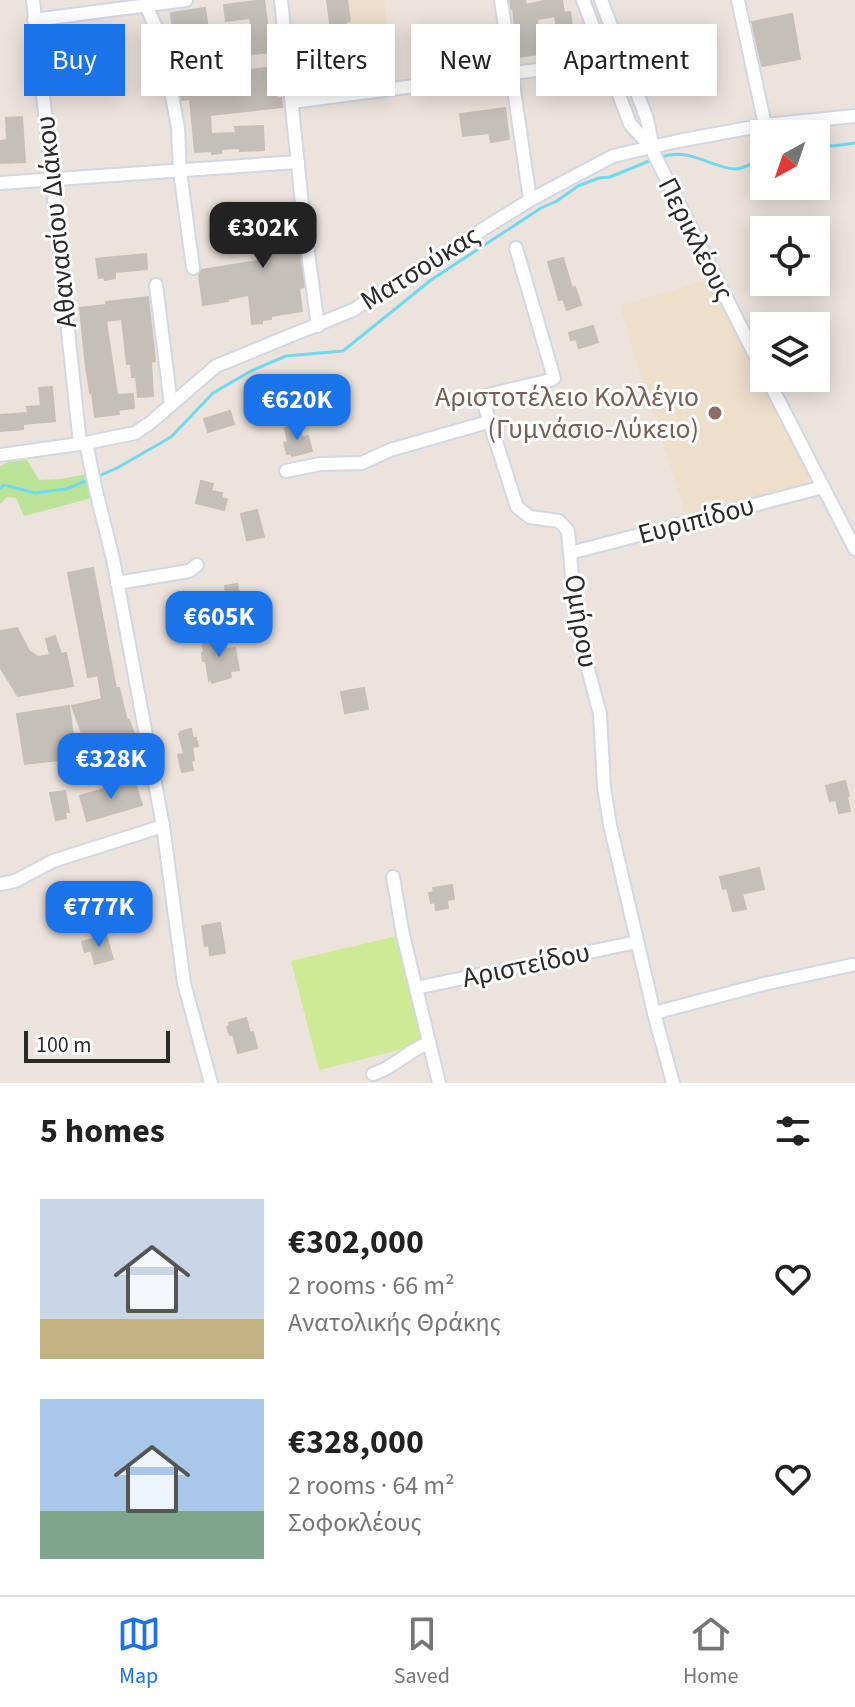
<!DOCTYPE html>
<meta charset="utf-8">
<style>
:root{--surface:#fff;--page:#f2f2f2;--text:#222;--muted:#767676;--line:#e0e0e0;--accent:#1a73e8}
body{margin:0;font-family:"Source Sans 3",sans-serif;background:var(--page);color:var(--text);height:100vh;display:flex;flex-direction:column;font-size:30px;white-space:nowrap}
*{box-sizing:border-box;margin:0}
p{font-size:26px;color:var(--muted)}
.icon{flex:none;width:44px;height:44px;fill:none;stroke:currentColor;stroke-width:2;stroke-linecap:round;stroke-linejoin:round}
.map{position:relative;height:1083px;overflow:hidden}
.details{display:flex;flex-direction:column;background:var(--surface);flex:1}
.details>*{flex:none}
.banner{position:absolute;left:24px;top:24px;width:808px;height:72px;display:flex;gap:16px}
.needle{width:52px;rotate:220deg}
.buttons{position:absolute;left:750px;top:120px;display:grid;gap:16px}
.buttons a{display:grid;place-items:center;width:80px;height:80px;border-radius:0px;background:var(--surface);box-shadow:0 4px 20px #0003;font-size:40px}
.scale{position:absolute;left:24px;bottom:20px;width:146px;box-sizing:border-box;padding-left:8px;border:4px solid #2a2a2a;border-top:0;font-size:22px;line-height:28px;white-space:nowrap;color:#2a2a2a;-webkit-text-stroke:6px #fff;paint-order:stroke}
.price{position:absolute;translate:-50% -68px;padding:0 18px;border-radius:16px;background:var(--accent);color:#fff;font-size:26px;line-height:52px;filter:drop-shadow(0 2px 4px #0008)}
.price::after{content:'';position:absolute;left:50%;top:48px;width:24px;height:18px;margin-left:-12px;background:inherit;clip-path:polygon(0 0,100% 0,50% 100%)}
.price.on{background:#222;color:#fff}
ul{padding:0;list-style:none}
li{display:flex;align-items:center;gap:24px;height:200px;padding:0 40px}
li span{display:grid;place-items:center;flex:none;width:224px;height:160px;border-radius:0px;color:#555}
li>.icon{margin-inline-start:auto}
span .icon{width:96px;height:96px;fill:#fffc;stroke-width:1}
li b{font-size:34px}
h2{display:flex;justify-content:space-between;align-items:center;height:96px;padding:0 40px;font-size:34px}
.chip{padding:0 28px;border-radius:0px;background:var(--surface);box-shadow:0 4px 20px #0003;font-size:28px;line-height:72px}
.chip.on{background:var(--accent);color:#fff}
.tabs{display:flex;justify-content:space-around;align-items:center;height:112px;border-top:2px solid var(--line);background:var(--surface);font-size:22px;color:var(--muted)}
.tabs a{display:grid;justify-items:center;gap:4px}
.tabs .on{color:var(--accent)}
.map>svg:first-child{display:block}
</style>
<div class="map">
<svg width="855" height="1083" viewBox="0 0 855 1083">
<rect width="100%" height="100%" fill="#ece3dc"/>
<g fill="#eedfcb">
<polygon points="327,0 384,0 389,43 333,52"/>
<polygon points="710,279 810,477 803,486 687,519 637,364 620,306"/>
</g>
<polygon fill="#bae398" points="27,460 39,480 61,479 87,474 92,498 24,516 16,498 7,497 0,504 0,466 9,462"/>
<polygon fill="#cfea94" points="397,936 423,1044 319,1070 291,961"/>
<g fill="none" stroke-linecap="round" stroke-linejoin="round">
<g stroke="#6fdaee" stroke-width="3">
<polyline points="816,143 833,146 855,143"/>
<path d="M661,157C690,147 711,168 735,169C746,169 754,161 764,157"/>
<polyline points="101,475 117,468 171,437 213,393 251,371 286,356 343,351 431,280 541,208 557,201 578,186 599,178 610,177 654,159"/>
<polyline points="0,488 4,485 35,493 66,489 86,481"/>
</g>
</g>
<g fill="#c4bfb8" stroke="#c7bfb6" stroke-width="2" fill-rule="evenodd">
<polygon points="264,0 271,52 203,60 205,76 266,68 267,71 273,70 277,99 281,98 282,107 210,115 211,134 236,133 235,127 263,126 264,150 240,151 240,148 237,148 221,149 221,153 212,154 212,151 195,152 190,99 182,100 178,79 171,13 205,8 209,37 252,34 250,18 226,21 224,5"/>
<polygon points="327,0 347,0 350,21 345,22 346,28 331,30"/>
<path d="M510,0H525L526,5L549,0H562L564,13L570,12L573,35L577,34L579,49L560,52V49L539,52V54L518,57L513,8L511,9ZM555,16L558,34L539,37L537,19Z"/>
<polygon points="792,14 800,59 762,66 752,22"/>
<polygon points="378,45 381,75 366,77 365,47"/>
<polygon points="505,108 509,139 491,142 489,133 463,136 460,114"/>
<polygon points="22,117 25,162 0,163 0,141 7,140 6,118"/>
<polygon points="293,203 304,287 299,288 302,311 271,316 271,319 262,320 262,323 252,324 249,295 227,299 228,301 203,305 199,275 202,270 263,260 257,207"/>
<polygon points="146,254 147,269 115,272 115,278 105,280 104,277 99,278 96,259"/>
<polygon points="563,258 572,288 575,287 581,305 567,310 563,299 559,300 548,262"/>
<polygon points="148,297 155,361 151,362 153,396 138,397 136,377 132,377 131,364 127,364 122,319 106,321 117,395 133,394 134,408 118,410 119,414 95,417 92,393 90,393 85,359 80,308 107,305 106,302"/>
<polygon points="593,326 598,342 579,348 576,339 571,340 569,333"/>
<polygon points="52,387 55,421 23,424 23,429 0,431 0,415 28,413 27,407 41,406 39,388"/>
<polygon points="230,411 234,424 208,432 204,419"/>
<polygon points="298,424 302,438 308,436 312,451 292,456 291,453 287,454 284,443 288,442 285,428"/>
<polygon points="201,481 213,484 211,491 222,493 221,498 227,499 224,510 196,503"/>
<polygon points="257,510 264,537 247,540 241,514"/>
<polygon points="93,568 116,688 119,688 127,721 129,720 138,745 92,761 72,706 102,699 98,675 88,677 68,573"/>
<polygon points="237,584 243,616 230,618 225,586"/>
<polygon points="17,628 29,651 38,657 50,655 46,639 55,636 61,654 66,653 73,686 18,696 0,667 0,631"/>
<polygon points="224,636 226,649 235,648 239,670 230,671 231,677 212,683 212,680 209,681 206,661 203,661 202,653 204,653 202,640"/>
<polygon points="364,688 368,709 345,713 341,692"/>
<polygon points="69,706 76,757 69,758 68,755 58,757 58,760 25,764 17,714"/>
<polygon points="191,729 193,739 196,738 198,746 192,747 194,760 191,761 193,770 182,772 178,755 184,754 179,734 181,734 180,732"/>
<polygon points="134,780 142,805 87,821 80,796"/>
<polygon points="845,781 849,796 847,797 850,811 839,813 836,800 830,801 826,786"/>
<polygon points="65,791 69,812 65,812 66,818 56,820 50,793"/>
<polygon points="759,868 764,889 742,894 746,909 733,911 727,888 723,889 720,877"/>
<polygon points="452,885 454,899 447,900 448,908 436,910 435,902 431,903 429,893 434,892 433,888"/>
<polygon points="220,923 225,953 210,955 209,945 205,946 202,926"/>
<polygon points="106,935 113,959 95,964 91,950 85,952 82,942"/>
<polygon points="246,1018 250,1033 253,1032 257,1048 238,1053 233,1034 230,1035 227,1027 230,1026 229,1023"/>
</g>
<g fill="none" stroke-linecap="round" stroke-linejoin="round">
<defs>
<g id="minor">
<polyline points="33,0 80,444"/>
<polyline points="281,0 304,224 318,326"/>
<polyline points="501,0 530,200"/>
<polyline points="583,0 630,124 651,147"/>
<polyline points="601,0 647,119 654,154 764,373"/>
<polyline points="738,0 765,125"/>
<polyline points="146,5 162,42 178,128 180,171 193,268"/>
<polyline points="34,20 186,0"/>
<polyline points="292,102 606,61"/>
<polyline points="0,183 298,162"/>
<polyline points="516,248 554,378 551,380 488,395 484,399 484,404 517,507 530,517 559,521 568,531 575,610 580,639 600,714 604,787 610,825 654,1013 673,1083"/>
<polyline points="156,285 171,405"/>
<polyline points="767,378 855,549"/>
<polyline points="86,443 96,491 113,559 163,826 184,983 211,1083"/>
<polyline points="0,455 86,443 135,433 150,423 216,366 353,310 530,200 613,156 678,141 765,125 855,116"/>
<polyline points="286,471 320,464 362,463 390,450 488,422"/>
<polyline points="570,553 823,487"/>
<polyline points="117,583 189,571 197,565"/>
<polyline points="393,877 403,935 439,1083"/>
<polyline points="0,884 15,881 53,861 163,826"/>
<polyline points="416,988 637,942"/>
<polyline points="654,1013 764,984 852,965"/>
<path d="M373,1074C394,1068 408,1050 429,1043"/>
</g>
</defs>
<use href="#minor" stroke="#d1d7e3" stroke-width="16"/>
<use href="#minor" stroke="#fff" stroke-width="12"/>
</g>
<circle fill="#8d6e63" stroke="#fff" stroke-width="3" cx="715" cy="413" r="8"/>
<g text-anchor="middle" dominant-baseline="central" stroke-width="6" stroke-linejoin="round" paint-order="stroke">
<g font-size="28" fill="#2a2a2a" stroke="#fff">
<text transform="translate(56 222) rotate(-96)">Αθανασίου Διάκου</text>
<text transform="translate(696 239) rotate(63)">Περικλέους</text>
<text transform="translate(420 268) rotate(-32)">Ματσούκας</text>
<text transform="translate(696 520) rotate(-15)">Ευριπίδου</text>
<text transform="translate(581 621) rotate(81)">Ομήρου</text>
<text transform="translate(526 965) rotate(-12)">Αριστείδου</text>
</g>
<g font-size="28" fill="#785e54" stroke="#fff" text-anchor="end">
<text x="699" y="397">Αριστοτέλειο Κολλέγιο<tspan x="699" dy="32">(Γυμνάσιο-Λύκειο)</tspan></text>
</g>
</g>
</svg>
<div class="buttons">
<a><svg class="needle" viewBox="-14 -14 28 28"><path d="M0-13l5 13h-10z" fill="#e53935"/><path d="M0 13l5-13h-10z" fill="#767676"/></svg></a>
<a><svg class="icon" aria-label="locate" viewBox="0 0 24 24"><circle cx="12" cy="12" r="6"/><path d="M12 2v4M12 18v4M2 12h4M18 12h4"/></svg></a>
<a><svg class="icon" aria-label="layers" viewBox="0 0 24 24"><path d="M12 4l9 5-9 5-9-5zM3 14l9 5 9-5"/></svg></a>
</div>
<div class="scale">100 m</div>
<b class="price on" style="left:263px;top:270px">€302K</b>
<b class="price" style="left:297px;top:442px">€620K</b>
<b class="price" style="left:219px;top:659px">€605K</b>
<b class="price" style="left:111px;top:801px">€328K</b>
<b class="price" style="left:99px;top:949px">€777K</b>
<div class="banner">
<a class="chip on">Buy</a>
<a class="chip">Rent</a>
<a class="chip">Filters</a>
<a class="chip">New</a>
<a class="chip">Apartment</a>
</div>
</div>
<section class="details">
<h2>5 homes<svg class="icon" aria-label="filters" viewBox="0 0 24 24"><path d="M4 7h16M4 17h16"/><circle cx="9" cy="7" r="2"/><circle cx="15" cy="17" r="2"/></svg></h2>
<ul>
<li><span style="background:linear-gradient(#c9d6e8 75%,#c2b280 0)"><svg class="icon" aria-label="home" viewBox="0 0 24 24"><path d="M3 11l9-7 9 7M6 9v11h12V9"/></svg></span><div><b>€302,000</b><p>2 rooms · 66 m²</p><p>Ανατολικής Θράκης</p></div><svg class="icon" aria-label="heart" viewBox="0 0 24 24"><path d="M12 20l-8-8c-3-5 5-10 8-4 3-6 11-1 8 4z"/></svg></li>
<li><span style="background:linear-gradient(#a9c7e8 70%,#7fa58c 0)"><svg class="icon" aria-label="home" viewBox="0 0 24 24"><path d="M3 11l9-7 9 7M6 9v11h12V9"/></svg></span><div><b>€328,000</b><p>2 rooms · 64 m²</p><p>Σοφοκλέους</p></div><svg class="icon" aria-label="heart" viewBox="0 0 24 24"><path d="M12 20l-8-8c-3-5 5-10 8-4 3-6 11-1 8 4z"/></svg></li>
</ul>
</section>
<nav class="tabs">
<a class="on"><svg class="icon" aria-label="map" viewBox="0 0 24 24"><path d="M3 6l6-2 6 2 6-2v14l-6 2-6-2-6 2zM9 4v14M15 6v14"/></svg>Map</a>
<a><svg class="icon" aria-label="saved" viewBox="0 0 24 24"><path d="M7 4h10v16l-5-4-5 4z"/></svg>Saved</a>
<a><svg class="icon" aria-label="home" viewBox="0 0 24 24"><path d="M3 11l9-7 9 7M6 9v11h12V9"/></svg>Home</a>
</nav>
